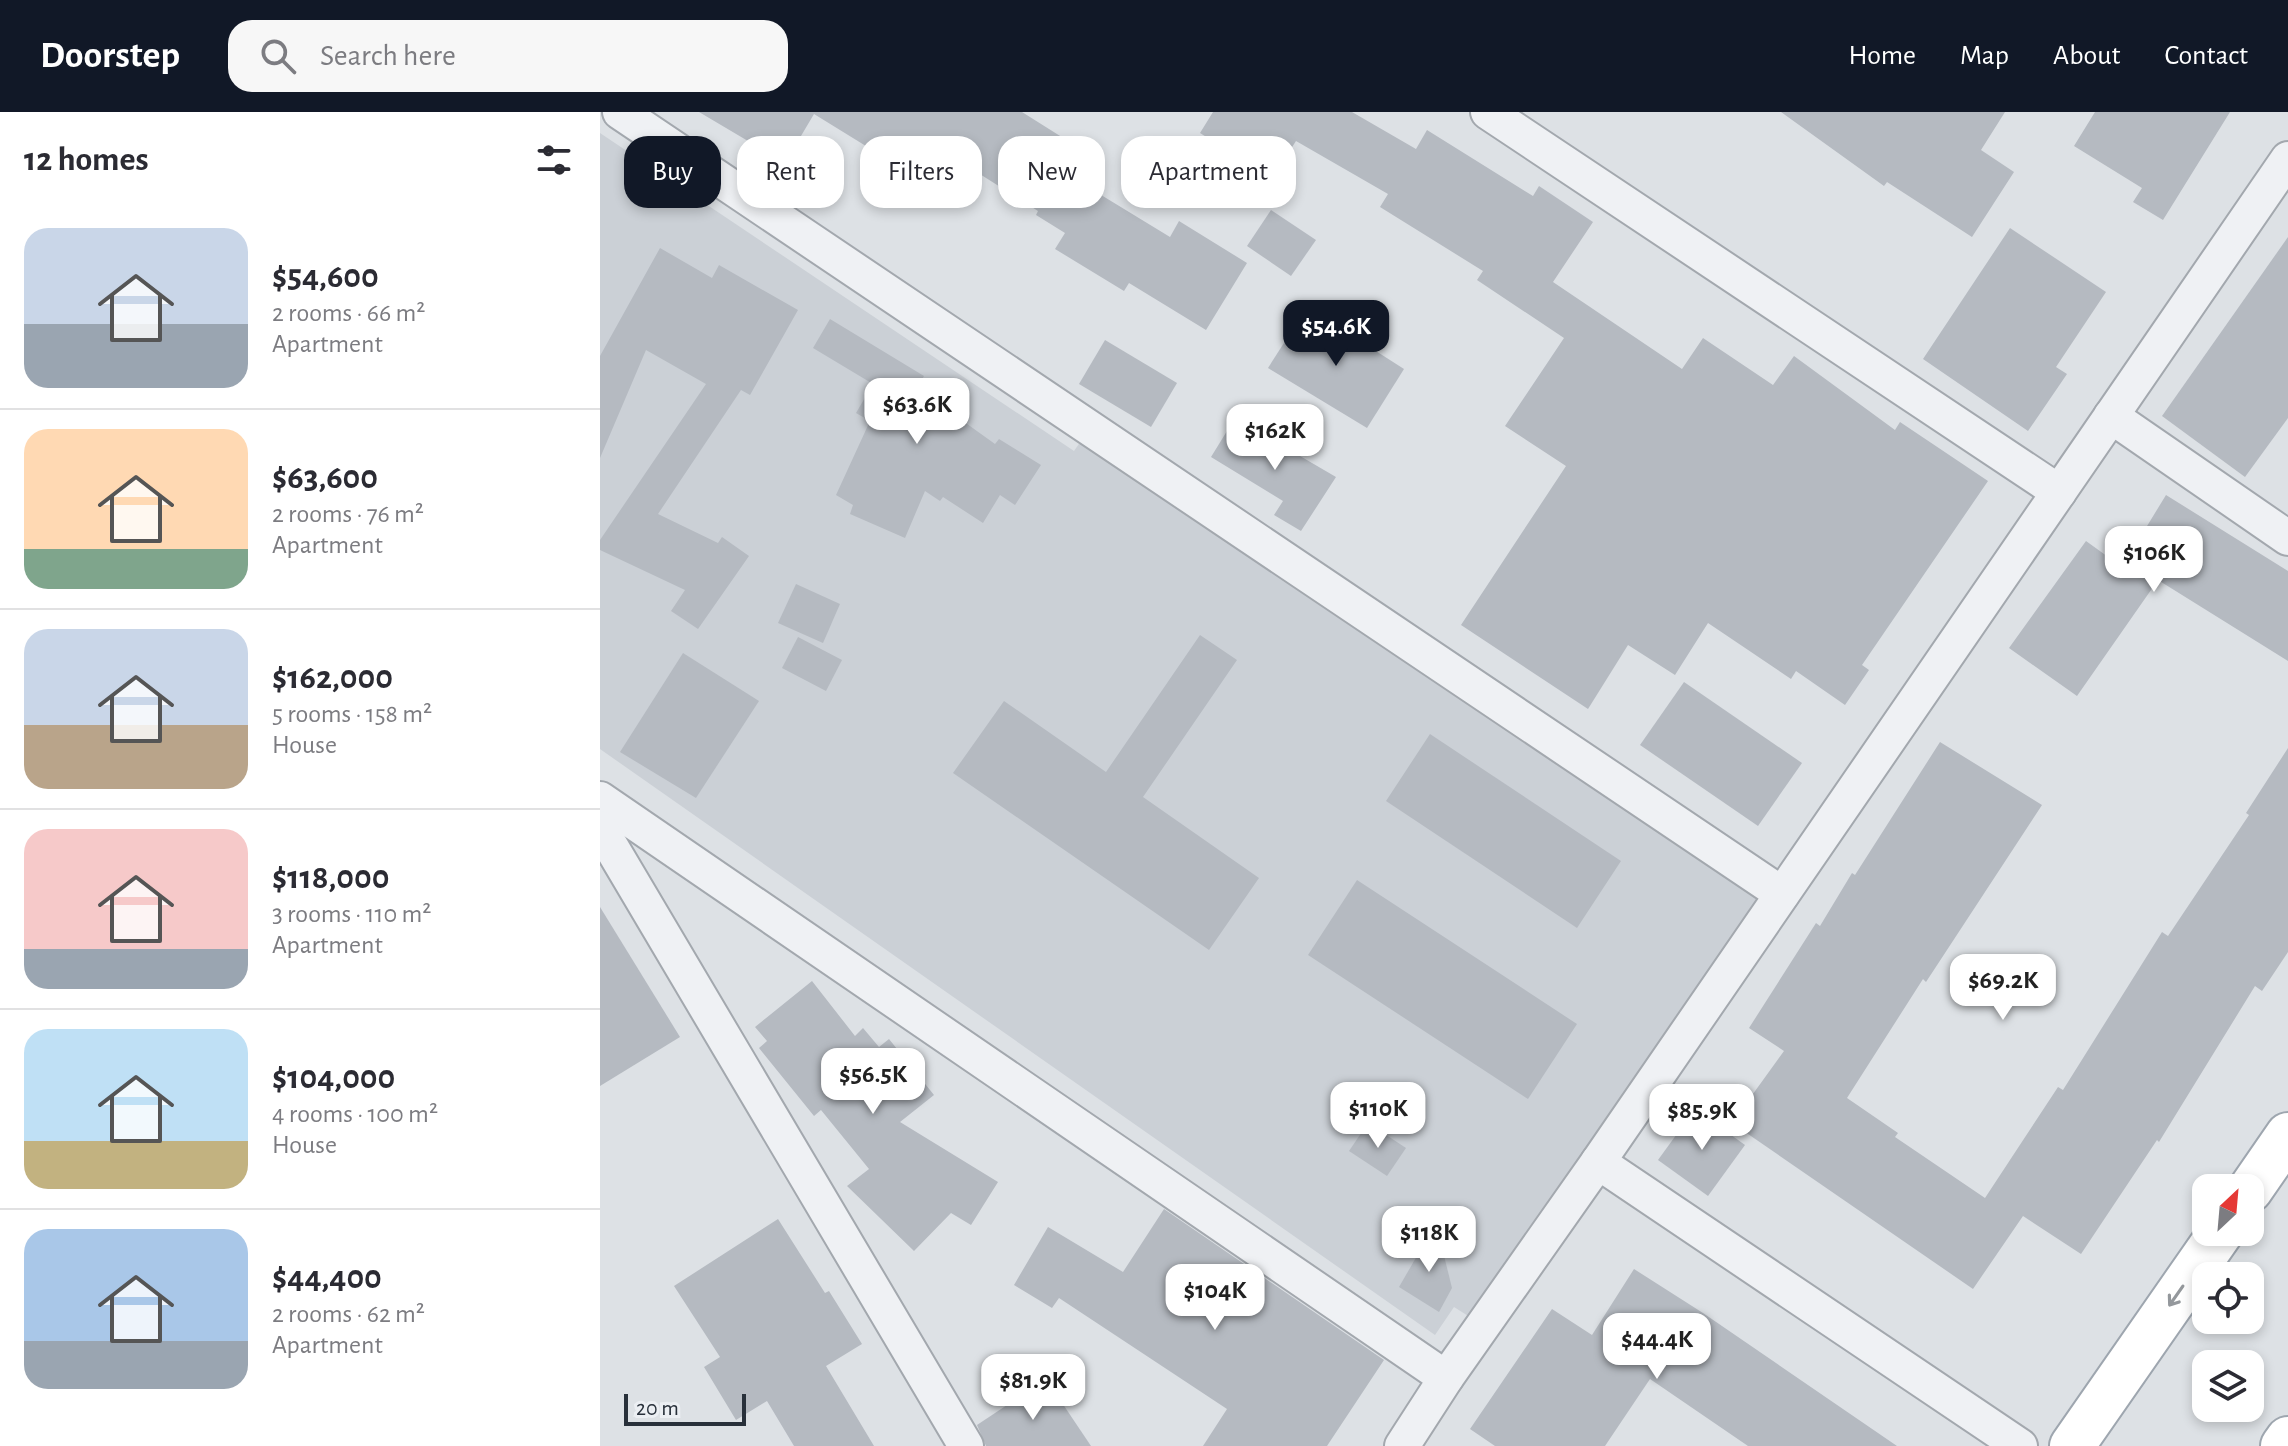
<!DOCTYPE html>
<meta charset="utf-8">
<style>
:root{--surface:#fff;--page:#f7f7f7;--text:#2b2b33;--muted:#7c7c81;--line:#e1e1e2;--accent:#111827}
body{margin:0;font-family:"Alegreya Sans",sans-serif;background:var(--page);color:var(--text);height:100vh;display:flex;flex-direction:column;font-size:30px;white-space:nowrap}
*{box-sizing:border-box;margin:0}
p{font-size:26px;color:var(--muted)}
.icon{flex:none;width:44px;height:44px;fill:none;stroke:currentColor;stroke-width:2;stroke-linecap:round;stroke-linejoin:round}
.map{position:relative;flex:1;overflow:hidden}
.drawer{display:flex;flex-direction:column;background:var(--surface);width:600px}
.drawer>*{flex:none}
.banner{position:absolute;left:24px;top:24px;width:760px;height:72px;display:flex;gap:16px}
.needle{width:52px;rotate:26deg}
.tools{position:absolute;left:1592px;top:1062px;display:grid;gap:16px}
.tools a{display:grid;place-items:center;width:72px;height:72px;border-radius:16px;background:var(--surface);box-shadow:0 4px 12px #0003;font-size:40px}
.scale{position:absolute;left:24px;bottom:20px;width:122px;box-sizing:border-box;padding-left:8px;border:4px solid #28303a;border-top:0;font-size:22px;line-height:28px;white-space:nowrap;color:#28303a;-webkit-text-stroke:6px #eceff3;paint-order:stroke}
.price{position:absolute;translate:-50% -68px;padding:0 18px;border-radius:16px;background:#fff;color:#222;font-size:26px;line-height:52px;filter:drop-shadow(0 2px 4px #0008)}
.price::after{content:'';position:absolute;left:50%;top:48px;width:24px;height:18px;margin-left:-12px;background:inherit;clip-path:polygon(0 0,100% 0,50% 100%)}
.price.selected{background:var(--accent);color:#fff}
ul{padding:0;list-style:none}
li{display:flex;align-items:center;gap:24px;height:200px;padding:0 24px}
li+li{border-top:2px solid var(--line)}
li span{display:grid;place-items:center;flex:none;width:224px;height:160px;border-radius:24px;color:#555}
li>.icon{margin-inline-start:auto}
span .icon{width:96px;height:96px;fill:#fffc;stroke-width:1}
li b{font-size:34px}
h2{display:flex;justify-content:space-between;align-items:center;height:96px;padding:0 24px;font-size:34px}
.pill{padding:0 28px;border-radius:24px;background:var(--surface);box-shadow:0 4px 12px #0003;font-size:28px;line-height:72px}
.pill.selected{background:var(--accent);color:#fff}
header{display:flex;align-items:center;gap:48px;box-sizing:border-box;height:112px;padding:0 40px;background:var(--accent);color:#fff}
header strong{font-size:38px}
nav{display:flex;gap:44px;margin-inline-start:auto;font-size:28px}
.search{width:560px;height:72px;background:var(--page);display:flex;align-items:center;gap:20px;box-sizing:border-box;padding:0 28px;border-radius:24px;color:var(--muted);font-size:30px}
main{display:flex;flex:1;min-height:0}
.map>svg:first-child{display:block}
</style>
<header>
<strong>Doorstep</strong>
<div class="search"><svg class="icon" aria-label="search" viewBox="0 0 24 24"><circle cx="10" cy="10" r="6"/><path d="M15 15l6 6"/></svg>Search here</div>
<nav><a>Home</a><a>Map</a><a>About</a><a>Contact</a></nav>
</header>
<main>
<section class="drawer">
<h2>12 homes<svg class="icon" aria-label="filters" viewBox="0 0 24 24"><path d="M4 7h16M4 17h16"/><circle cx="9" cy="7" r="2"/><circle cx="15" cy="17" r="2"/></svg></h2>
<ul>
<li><span style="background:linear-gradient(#c9d6e8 60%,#9aa5b1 0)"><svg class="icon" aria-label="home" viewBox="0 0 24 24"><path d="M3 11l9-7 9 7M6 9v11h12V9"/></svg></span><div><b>$54,600</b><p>2 rooms · 66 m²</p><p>Apartment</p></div></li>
<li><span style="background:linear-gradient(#ffd9b3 75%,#7fa58c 0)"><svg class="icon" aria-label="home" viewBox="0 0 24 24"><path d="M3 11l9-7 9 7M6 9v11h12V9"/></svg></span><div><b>$63,600</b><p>2 rooms · 76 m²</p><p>Apartment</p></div></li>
<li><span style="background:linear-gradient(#c9d6e8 60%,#b9a48a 0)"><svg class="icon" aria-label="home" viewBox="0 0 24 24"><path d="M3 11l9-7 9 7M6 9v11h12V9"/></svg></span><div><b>$162,000</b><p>5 rooms · 158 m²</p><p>House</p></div></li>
<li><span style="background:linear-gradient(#f6c9c9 75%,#9aa5b1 0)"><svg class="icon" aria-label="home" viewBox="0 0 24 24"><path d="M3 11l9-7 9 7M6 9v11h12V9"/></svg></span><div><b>$118,000</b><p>3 rooms · 110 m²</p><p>Apartment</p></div></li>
<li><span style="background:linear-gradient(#bfe0f5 70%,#c2b280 0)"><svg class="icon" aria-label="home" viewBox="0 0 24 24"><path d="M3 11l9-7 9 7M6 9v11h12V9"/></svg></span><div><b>$104,000</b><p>4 rooms · 100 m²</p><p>House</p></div></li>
<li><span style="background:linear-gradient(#a9c7e8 70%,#9aa5b1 0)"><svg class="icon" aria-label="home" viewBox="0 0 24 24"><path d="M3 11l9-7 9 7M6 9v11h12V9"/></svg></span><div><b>$44,400</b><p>2 rooms · 62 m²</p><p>Apartment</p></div></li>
</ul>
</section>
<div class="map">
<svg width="1688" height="1334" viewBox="0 0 1688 1334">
<rect width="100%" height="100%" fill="#dde1e5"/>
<polygon fill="#cbd0d6" points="0,21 474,339 481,329 1158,786 873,1207 854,1195 835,1223 0,637"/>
<g fill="#b5bac1">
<polygon points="99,0 422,0 503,51 488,75 570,125 579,109 647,151 606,218 529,171 524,179 455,137 465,121 436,103 438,99 353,45 334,76 214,2 185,51"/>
<polygon points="613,0 752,0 816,37 827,18 933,84 939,74 993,110 953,170 1082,257 1103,226 1173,273 1194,244 1295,318 1300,310 1388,369 1262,553 1269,558 1245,593 1196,559 1191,567 1108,511 1075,563 1028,533 988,597 861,513 966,354 905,314 964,226 877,168 883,159 780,95 788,82 696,29 672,66 600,21"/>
<polygon points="1181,0 1405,0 1381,38 1414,60 1372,125 1287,70 1284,74"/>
<polygon points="1495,0 1630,0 1563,108 1533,90 1542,76 1474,34"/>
<polygon points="671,98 716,128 691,164 647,134"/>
<polygon points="1410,116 1506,180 1456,255 1467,262 1428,319 1323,247"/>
<polygon points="1688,125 1688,306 1645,365 1562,304"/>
<polygon points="60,136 112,166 119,153 198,198 150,283 141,278 58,402 118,431 122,425 149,444 98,517 71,499 85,478 0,438 0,428 106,272 46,238 0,346 0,244"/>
<polygon points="707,195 804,257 767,316 668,256"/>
<polygon points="230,207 324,264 317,276 395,332 399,327 441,353 415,393 400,383 383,411 343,385 340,389 325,379 305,426 250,402 253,393 236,383 270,309 256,301 273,272 213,236"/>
<polygon points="505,228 577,271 551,315 479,272"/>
<polygon points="635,306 736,365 701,419 674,403 683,389 611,345"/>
<polygon points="1566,383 1688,459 1688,549 1558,468 1477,584 1409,536 1486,429 1522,455"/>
<polygon points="196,472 240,492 223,531 178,511"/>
<polygon points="600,523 637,548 543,685 659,766 609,838 353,661 404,589 506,660"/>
<polygon points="198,525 242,548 226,579 182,556"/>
<polygon points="83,541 159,589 96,686 20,640"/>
<polygon points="1084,570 1202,651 1158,714 1040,633"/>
<polygon points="830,622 1021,749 977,816 786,689"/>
<polygon points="1340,630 1442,693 1326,870 1323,867 1247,986 1298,1021 1295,1025 1385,1086 1458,975 1463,978 1562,820 1568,824 1649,703 1646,701 1688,636 1688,840 1662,879 1655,874 1559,1030 1557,1028 1481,1142 1423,1104 1373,1177 1132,1011 1184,939 1149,916 1216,811 1220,814 1252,761 1255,763"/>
<polygon points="757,768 977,912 928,987 708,843"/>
<polygon points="0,795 80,925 0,974"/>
<polygon points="212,869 255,924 263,916 279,935 289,927 334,983 300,1010 398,1070 371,1113 351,1101 314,1139 247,1074 269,1057 221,998 214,1004 159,936 167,929 155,915"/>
<polygon points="1095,997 1145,1033 1108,1084 1058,1048"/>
<polygon points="768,1011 806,1036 787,1064 749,1039"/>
<polygon points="564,1097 784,1248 727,1334 603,1334 627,1297 459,1186 452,1196 414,1173 448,1115 523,1160"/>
<polygon points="178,1107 225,1181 229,1179 262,1232 226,1254 274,1334 194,1334 167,1289 136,1308 104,1255 120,1245 74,1174"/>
<polygon points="836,1111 852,1176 839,1200 799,1175"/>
<polygon points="1034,1157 1103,1201 1297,1334 1148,1334 1050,1267 1005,1334 895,1334 870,1317 952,1197 992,1223"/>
<polygon points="446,1267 491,1334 386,1334 377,1313"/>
</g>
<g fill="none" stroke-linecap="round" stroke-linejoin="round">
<defs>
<g id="street">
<polyline points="20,0 1182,782"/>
<polyline points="888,0 1459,380"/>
<polyline points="1511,304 1688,426"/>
<polyline points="0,687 846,1266"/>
<polyline points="0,716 366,1334"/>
<polyline points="998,1050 1420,1334"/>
<polyline points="802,1334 846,1266 998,1050 1688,47"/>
</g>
<g id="primary">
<polyline points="1650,1078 1688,1023"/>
<polyline points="1472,1334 1621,1120"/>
<polyline points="1683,1334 1688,1327"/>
</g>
</defs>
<use href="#street" stroke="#a3a8ae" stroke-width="38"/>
<use href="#primary" stroke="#9ea6af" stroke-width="48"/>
<use href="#street" stroke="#eff1f4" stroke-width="34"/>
<use href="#primary" stroke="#fff" stroke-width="44"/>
</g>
<defs><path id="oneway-shaft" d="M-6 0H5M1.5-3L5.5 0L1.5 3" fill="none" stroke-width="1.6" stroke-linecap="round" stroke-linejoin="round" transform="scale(2)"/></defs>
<use stroke="#94989c" href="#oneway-shaft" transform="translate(1576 1184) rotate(125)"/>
</svg>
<div class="tools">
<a><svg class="needle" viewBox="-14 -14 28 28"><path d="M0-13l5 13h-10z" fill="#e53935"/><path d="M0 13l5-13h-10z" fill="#7c7c81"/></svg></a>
<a><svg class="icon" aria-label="locate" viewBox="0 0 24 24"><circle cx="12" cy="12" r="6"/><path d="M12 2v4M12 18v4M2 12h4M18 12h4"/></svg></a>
<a><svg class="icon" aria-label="layers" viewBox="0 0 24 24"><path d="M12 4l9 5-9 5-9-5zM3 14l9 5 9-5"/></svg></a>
</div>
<div class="scale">20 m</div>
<b class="price selected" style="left:736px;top:256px">$54.6K</b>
<b class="price" style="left:317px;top:334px">$63.6K</b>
<b class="price" style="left:675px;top:360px">$162K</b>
<b class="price" style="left:1554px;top:482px">$106K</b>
<b class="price" style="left:1403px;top:910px">$69.2K</b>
<b class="price" style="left:273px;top:1004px">$56.5K</b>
<b class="price" style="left:778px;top:1038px">$110K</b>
<b class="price" style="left:1102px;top:1040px">$85.9K</b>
<b class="price" style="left:829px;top:1162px">$118K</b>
<b class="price" style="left:615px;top:1220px">$104K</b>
<b class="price" style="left:1057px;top:1269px">$44.4K</b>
<b class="price" style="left:433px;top:1310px">$81.9K</b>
<div class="banner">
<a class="pill selected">Buy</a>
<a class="pill">Rent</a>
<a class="pill">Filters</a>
<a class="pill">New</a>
<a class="pill">Apartment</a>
</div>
</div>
</main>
